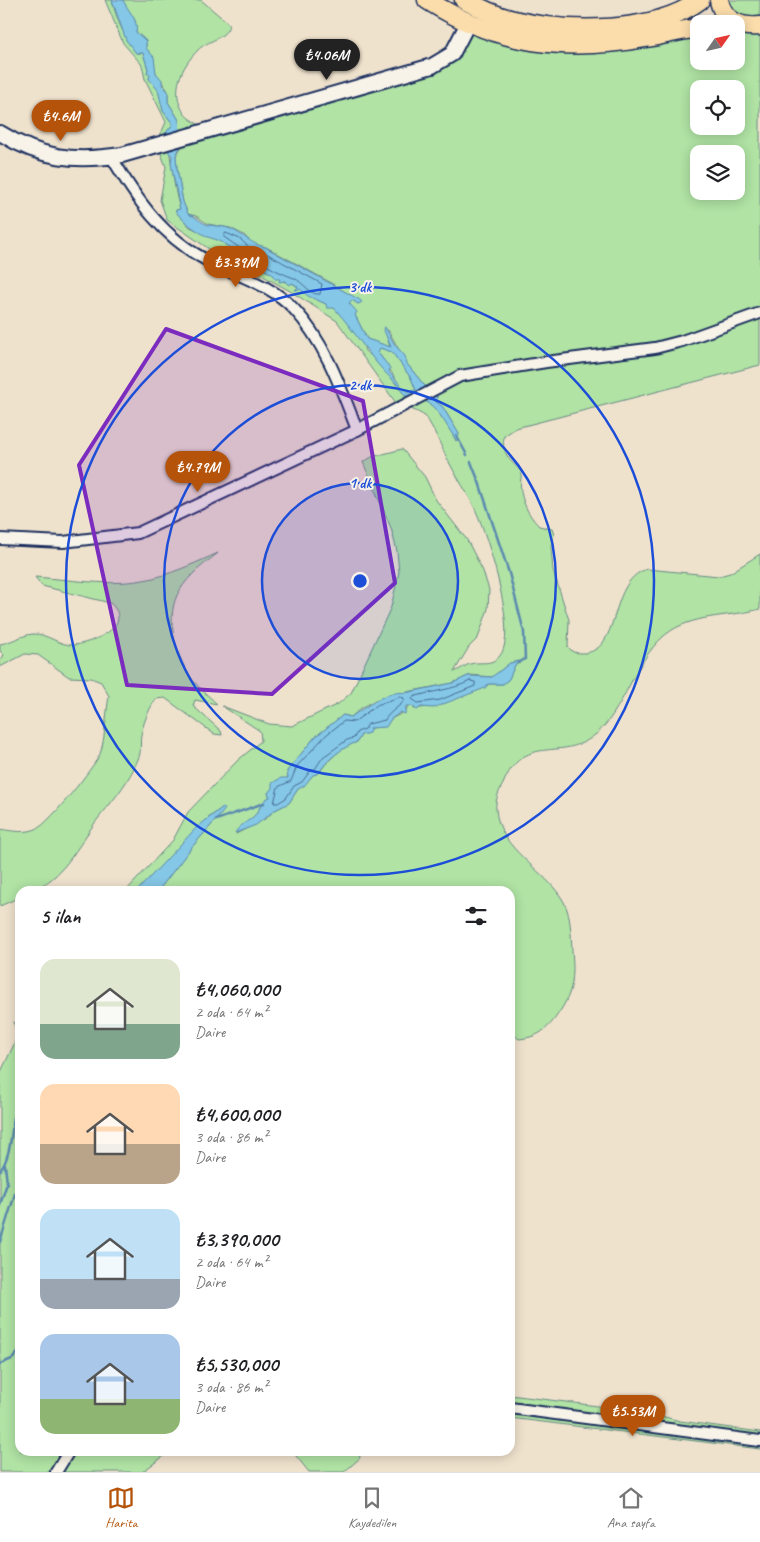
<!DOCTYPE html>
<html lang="tr">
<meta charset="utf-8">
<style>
:root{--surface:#fff;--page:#f6f6f6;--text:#202124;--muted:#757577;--line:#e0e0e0;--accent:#b45309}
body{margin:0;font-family:Caveat,sans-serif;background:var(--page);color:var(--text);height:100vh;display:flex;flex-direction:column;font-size:19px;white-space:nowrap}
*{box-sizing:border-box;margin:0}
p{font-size:16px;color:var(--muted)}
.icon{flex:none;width:28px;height:28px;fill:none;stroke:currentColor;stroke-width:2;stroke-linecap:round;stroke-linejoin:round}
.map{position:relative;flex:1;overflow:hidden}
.details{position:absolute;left:15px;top:886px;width:500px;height:570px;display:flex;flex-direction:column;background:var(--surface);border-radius:15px;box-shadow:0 2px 12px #0003}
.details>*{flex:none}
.needle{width:32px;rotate:56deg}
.fabs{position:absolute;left:690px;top:15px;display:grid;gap:10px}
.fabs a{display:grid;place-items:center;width:55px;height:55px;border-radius:10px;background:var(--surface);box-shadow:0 2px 12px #0003;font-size:25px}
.price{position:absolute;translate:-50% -42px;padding:0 11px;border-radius:18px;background:var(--accent);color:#fff;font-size:16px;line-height:32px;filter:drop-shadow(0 1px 2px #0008)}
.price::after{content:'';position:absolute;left:50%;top:30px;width:15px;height:11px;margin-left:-8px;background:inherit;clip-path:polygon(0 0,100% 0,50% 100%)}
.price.current{background:#222;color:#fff}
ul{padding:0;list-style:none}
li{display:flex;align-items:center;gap:15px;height:125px;padding:0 25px}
li span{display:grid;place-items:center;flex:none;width:140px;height:100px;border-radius:15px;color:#555}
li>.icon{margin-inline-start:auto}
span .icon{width:60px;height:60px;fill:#fffc;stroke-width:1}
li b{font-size:21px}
h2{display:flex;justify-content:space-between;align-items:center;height:60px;padding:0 25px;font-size:21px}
.tab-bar{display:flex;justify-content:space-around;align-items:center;height:70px;border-top:1px solid var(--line);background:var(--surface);font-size:14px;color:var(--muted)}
.tab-bar a{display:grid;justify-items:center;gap:2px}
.tab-bar .current{color:var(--accent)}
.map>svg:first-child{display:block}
</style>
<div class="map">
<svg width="760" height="1472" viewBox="0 0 760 1472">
<rect width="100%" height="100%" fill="#efe2cd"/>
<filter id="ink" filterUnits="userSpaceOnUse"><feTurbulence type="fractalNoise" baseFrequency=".02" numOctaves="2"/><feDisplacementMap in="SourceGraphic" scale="10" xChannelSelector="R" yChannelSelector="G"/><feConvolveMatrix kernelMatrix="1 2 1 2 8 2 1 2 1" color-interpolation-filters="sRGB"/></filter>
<g filter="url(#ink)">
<g fill="#b0e3a4" stroke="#668981" fill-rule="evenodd">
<path d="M105,0H112C116,19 125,38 136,53H143L148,69L147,74H150L149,79L159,90L163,111L173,124L165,134C173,159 172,184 180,209L176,210V212L190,227L222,242L243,259L251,261L256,266L271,273L277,279L279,278L288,284L292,283L298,287L295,290L300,289L310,296L334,308L341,315L362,340L365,351L377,360L404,394C411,399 420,398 427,402C437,408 451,430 456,441L459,434L442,406L436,402L437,395L424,385L407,364L388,330L385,331L390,347L367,339L349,303L352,300L358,304L361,302L326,280L266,247L252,244L244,235L230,228L208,224L196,216L188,214L183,202L177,169L176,155L181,148L179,120L168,102V91L156,73L152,57L146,48V41L136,32L135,20L121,0H201L229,24C228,38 206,41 198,50C181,67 170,91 184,113C188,119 196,122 202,127L432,66L465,29C483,36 501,43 520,47C581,61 639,46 699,34V61H736V34L760,32V365L516,428L504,436C501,455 512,461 522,473C517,491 525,512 539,526L552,529L554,535L551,545L553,570L569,620L568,647L573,652C625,663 604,582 647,569L719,576L730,573L760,554V609C731,617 699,614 672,630C634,654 625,715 591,738C558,761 524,733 503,784C499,791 495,800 496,809C499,851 546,869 564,902C571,916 571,934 572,950C574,972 574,989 562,1008C550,1027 541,1037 519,1039L510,1032V891H158L191,848L222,813L223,807L207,819L137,891H126L173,840L188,812L237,761L261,741L260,731L222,706L269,724L292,726L338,704L351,693L391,607L399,572L397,551L391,528L363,462L372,457L402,449L425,477L436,500L467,540L483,571L489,590L488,609L478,638L469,647L454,672C460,670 465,665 470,664C481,661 490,666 499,657C519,636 489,543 479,518C470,495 455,476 445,454C439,442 434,429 426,417C417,410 406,408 396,403L337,321L290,291L256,272L243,268L231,258L212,251L167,220L160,200L166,167L160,151L159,138L166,122L145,79L142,65L123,43ZM699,89H736V126H699ZM699,154H736V191H699ZM519,661L520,663L515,665L508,680L503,684H488L486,687L434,706L414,709L413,706L408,705L406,711L391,719L382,727L370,728L361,735L357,742C342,747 327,760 319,773L313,775L298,789L289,803L275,810L265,819L236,834C242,826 248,822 254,816C261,810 260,800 270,798L268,793C276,785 276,780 288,778L287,771L315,737L343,715L351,717L360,709L375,700L391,695L453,683L470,675L492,677L510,663Z"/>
<polygon points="724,0 760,0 760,21 741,21"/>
<path d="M380,348L392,352L411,378L416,390L407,392C394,381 389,365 378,353Z"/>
<path d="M218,553C204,564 189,575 180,590C164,614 175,654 190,676C197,687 208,695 217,704L195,700L193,706L221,731L222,735L214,734L165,698L156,699C150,707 144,721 142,731C139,740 142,748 139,757C130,780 116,797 101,815C79,841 60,891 20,891V897L0,906V829C12,831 27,834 38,828C50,822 94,767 100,754C105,740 106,713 109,696L101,682L91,678L69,677L38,655L25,654L0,667V661L4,655L0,651V644C12,642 22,635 33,634C47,633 59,646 74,645C93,643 136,625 110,603L42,586L35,577C76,580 117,588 157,577C178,571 198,562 218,553Z"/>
<polygon points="13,1022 20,1024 20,1451 171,1451 142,1472 0,1472 0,1074 17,1038 18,1033"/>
<polygon points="510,1395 646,1412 680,1421 760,1432 760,1449 510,1418"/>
<polygon points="292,1451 359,1451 360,1458 344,1472 309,1472"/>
</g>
<g fill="#85c7e6" stroke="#5b8ab0" fill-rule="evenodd">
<path d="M112,0H123C128,11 139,20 136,32L146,41V48L154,57L156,73L162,80V85L168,91V102L179,120L181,146L176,155L177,169L183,202L188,214C196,216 201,223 208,225C215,226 224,226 231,229C244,235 251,244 265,247L360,300L362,302L358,304L352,300L349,303L357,312L355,315L367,339L391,347L383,328L385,327L395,345L405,356L407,364L424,385L437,396L436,402L442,406L459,434L457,441C448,429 440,410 427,402C420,398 412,400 405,395C401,392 400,386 396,383C370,360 357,333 334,308H327L326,304L308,296L300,289L295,290L298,287L293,283L289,285L285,281L279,282L280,279H275L271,273C252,264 240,255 223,243C218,239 211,239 206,236C194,229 185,223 176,212V210L180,209L171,164L172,156C166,149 164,145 164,135L173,124L163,111L158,90L149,79L150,74L147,73L148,69L143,53H136L126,40ZM380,348L392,352L411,378L416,390L407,392L389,372L390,368L378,353Z"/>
<path d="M521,661L515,665L509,679L503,684H488L485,688L433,708L421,707L417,710L412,706H406L405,714L401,712L391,719L386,727L371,728L369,733L361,735L357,742C343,747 326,760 319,773L313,775L304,786L298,789L289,803L275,810L256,825L235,833C239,825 248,822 254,816C261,810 260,800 270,797L268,793L272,788V783L281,778H288L287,771L315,737L343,715L351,717C364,708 389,689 405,693L453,683L468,676L492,677L510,663Z"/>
<polygon points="223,807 225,809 222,813 191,848 158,891 137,891 196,828"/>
</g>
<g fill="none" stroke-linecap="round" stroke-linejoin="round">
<g stroke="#456c94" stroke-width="1">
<path d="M226,233L240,239L250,248L262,251L322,284L320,294C311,296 303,282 294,278C268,269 247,253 224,237Z"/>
<path d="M470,681L475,682V686L440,700L418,703L412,699L413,697C432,691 453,690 470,681Z"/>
<path d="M400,697L404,698V701C399,707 387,714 385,720L368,724L365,729L357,732L354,738L347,740L323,757L315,769L310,771L302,782L294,786L286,798L278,803H274L278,787L291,781L297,766L326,735L344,721L354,722L377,705Z"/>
</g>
<g stroke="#5b8ab0" stroke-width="2.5">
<polyline points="456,435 467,455"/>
<polyline points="471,462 479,482 509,573 524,632 525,659 518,663"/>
<polyline points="216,820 264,803"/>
<path d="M0,1171C15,1151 10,1114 20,1091"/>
<polyline points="0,1205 7,1183 5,1165"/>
<polyline points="0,1242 20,1178"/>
<polyline points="0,1364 12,1359 20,1351"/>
</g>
<defs>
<g id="street">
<path d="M111,156C136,199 163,238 208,261C236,275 272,285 294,309C325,342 341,388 357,430"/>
<polyline points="0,539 63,542 138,533 357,430 460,376 546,362 655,348 682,341 760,313"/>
<polyline points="510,1408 760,1441"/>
<polyline points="56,1472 69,1451"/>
</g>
<path id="secondary" d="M0,133C42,159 74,162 122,155L432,66L452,54L468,23"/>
<g id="highway">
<path d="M427,0C497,45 566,52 646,38C664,35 681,30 699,28"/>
<path d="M464,0C480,8 496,16 514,20C567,33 655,34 700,0"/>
<path d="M719,0C723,21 741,28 760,26"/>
</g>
</defs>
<use href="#street" stroke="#1b2f5e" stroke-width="14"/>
<use href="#secondary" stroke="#1b2f5e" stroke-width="18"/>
<use href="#highway" stroke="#1b2f5e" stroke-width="21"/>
<use href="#street" stroke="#f7f3e8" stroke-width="10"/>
<use href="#secondary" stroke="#f7f3e8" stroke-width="14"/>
<use href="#highway" stroke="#fbddab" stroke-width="18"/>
</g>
</g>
<path fill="#7b2cbf" fill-opacity="0.2" stroke="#7b2cbf" stroke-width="4" stroke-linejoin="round" d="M166,329L363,401L395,583L272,694L127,685L79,465Z"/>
<circle cx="360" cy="581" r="98" fill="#1d4ed8" fill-opacity=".12"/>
<g fill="none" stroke="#1d4ed8" stroke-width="2.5">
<circle cx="360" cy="581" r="98"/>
<circle cx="360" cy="581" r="196"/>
<circle cx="360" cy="581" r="294"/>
</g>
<circle cx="360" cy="581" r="8" fill="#1d4ed8" stroke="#f7f3e8" stroke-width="2.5"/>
<g font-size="15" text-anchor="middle" font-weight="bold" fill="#1d4ed8" stroke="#f7f3e8" stroke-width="4" stroke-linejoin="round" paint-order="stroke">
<text x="360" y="292">3 dk</text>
<text x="360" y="390">2 dk</text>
<text x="360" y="488">1 dk</text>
</g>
</svg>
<div class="fabs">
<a><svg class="needle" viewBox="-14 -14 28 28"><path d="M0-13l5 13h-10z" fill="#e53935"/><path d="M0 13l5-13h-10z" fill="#757577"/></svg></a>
<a><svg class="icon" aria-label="locate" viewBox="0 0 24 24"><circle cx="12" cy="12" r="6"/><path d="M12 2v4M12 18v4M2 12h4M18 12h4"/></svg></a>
<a><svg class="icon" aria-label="layers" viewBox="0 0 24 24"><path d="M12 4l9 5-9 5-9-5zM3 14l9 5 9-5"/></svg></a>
</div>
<b class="price current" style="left:327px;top:81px">₺4.06M</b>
<b class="price" style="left:61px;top:142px">₺4.6M</b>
<b class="price" style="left:236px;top:288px">₺3.39M</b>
<b class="price" style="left:198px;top:493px">₺4.79M</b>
<b class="price" style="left:633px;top:1437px">₺5.53M</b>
<section class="details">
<h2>5 ilan<svg class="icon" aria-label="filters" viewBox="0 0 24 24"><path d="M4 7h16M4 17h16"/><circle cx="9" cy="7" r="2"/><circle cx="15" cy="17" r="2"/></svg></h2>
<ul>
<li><span style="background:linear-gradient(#dfe7d0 65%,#7fa58c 0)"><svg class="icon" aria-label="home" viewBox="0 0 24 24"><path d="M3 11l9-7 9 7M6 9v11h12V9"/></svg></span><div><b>₺4,060,000</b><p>2 oda · 64 m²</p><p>Daire</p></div></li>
<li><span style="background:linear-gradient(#ffd9b3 60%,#b9a48a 0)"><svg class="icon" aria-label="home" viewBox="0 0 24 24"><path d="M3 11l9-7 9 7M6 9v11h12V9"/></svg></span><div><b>₺4,600,000</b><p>3 oda · 86 m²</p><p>Daire</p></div></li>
<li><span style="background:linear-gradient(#bfe0f5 70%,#9aa5b1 0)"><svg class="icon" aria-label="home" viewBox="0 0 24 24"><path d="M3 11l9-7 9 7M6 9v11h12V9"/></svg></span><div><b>₺3,390,000</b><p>2 oda · 64 m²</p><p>Daire</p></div></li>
<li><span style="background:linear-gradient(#a9c7e8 65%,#8fb573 0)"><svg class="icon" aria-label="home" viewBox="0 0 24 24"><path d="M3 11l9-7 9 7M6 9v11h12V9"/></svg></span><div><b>₺5,530,000</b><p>3 oda · 86 m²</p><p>Daire</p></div></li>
</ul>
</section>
</div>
<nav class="tab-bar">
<a class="current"><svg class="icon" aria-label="map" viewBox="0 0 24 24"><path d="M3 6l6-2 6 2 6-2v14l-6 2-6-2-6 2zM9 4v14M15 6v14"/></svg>Harita</a>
<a><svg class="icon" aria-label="saved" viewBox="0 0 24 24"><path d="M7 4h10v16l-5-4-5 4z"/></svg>Kaydedilen</a>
<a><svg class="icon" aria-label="home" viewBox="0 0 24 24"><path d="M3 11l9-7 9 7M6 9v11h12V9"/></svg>Ana sayfa</a>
</nav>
